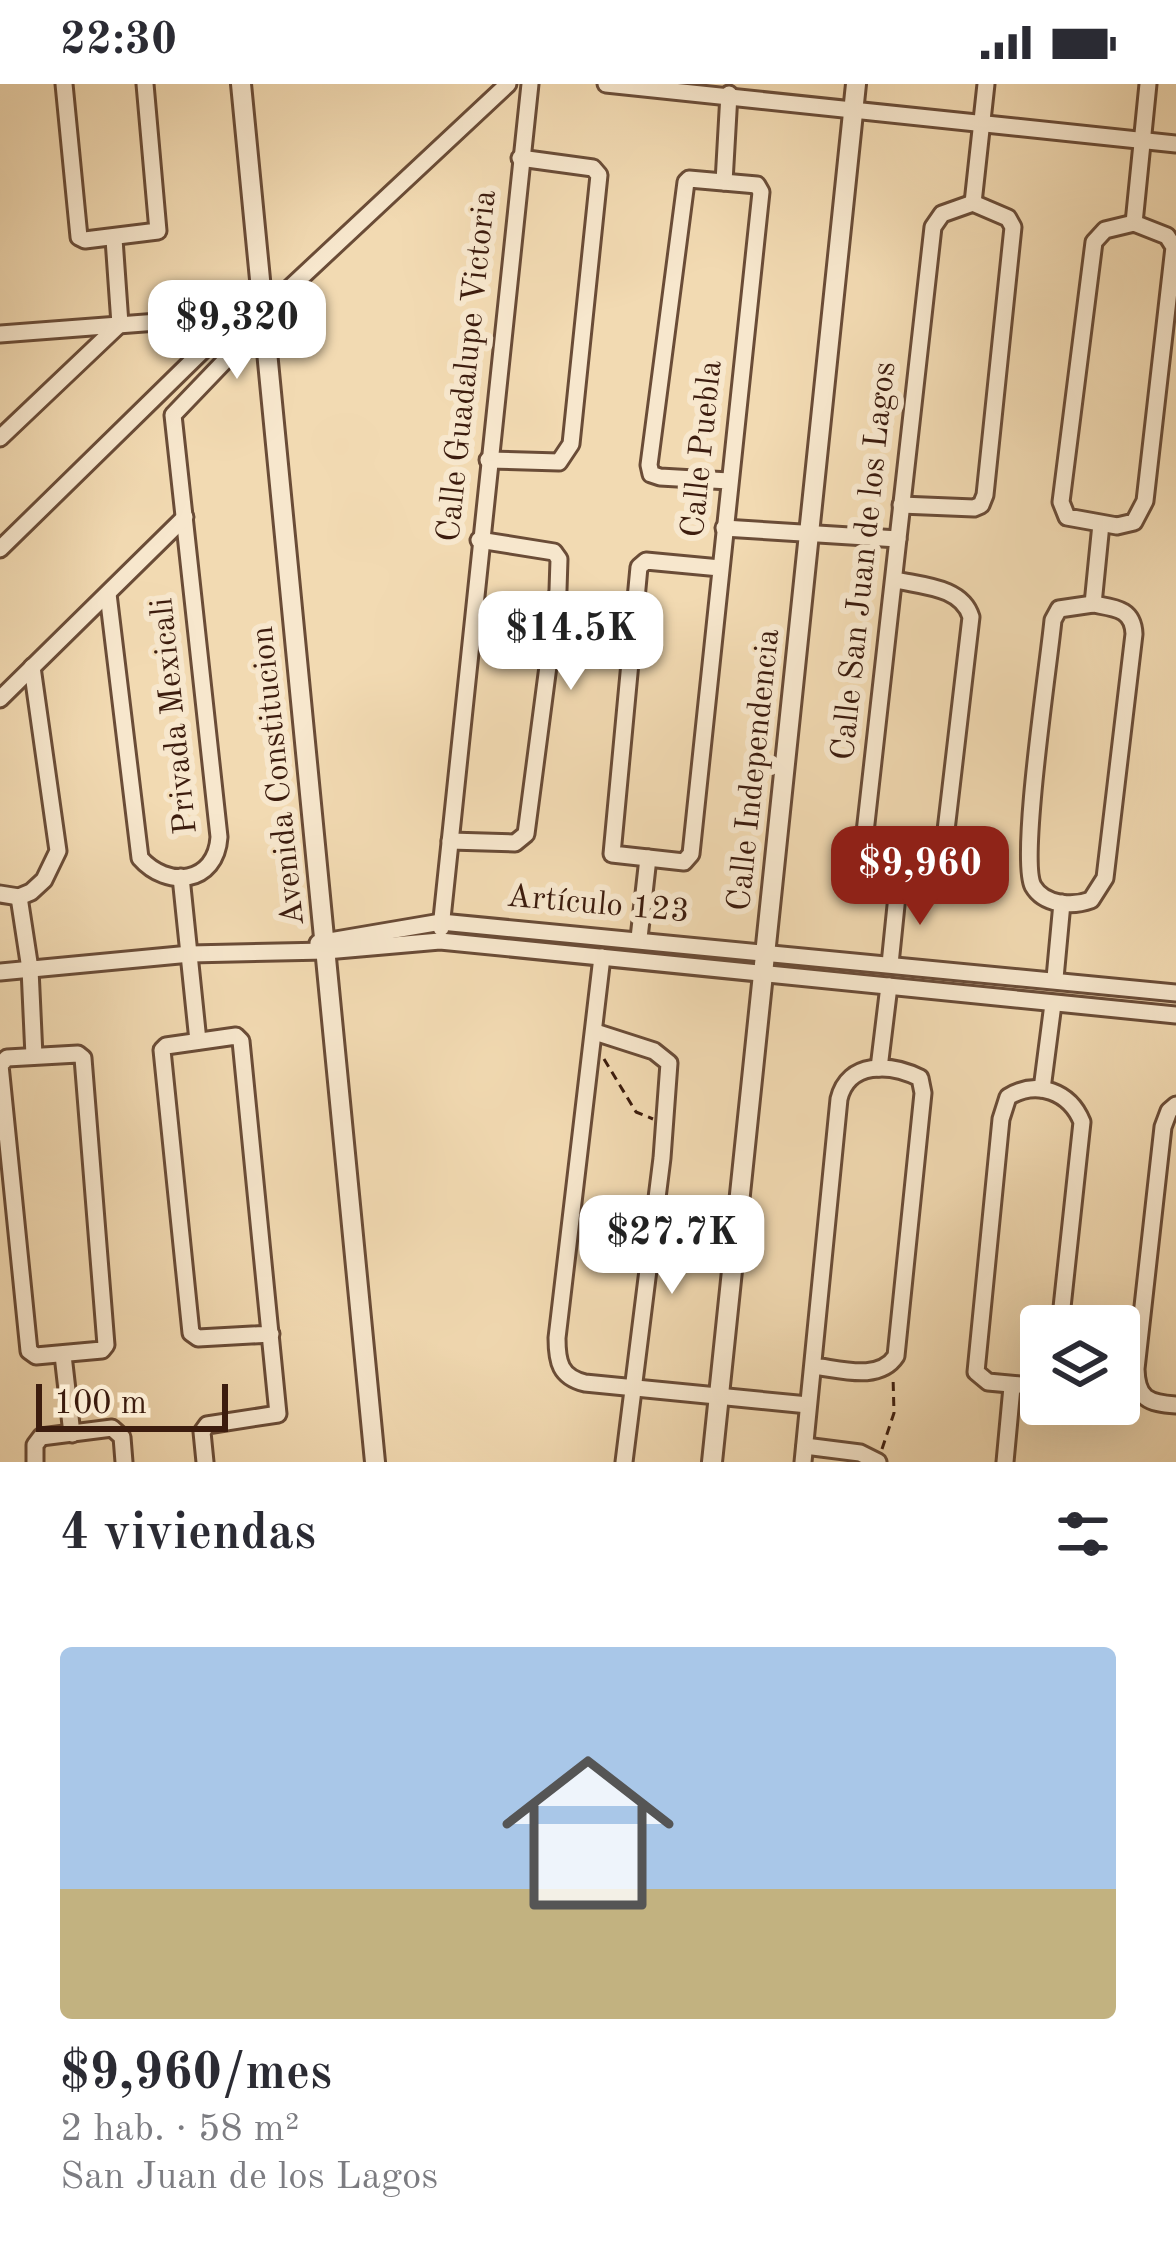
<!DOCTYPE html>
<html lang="es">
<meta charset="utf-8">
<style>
:root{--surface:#fff;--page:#f7f7f7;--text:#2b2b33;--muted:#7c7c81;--line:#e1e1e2;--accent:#8f2418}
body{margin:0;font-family:"Old Standard TT",serif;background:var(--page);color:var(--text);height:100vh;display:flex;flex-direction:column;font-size:45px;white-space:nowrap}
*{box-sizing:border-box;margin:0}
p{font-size:39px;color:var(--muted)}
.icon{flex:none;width:66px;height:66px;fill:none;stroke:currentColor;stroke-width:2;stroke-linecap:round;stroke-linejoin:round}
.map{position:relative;height:1378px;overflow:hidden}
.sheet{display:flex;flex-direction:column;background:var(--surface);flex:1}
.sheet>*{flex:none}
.tools{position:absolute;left:1020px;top:1221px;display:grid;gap:24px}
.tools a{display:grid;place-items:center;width:120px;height:120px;border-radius:12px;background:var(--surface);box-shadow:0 12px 48px #0002;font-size:60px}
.scale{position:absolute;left:36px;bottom:30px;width:192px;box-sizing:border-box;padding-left:12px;border:6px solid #3c1c0e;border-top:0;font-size:33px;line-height:42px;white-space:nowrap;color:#3c1c0e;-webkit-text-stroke:9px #f7e7cd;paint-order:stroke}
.price{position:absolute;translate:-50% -102px;padding:0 27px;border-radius:24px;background:#fff;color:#222;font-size:39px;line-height:78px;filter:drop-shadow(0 3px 6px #0008)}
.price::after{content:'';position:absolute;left:50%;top:72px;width:36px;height:27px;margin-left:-18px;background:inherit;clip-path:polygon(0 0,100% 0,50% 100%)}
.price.on{background:var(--accent);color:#fff}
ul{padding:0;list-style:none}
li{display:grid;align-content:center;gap:24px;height:636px;padding:0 60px}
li+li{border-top:3px solid var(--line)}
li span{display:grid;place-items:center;height:372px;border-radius:12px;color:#555}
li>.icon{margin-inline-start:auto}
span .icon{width:216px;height:216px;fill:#fffc;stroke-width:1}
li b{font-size:51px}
h2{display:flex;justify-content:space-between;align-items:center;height:144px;padding:0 60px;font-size:51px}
.status{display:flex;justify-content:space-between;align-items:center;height:84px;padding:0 60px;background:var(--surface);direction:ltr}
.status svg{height:33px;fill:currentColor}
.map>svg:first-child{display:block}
</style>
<div class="status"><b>22:30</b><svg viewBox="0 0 49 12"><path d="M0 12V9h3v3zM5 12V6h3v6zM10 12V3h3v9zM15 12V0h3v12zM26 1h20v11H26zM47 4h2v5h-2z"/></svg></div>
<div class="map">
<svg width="1176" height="1378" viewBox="0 0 1176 1378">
<rect width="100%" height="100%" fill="#f2dab2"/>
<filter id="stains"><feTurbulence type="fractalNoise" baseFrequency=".00167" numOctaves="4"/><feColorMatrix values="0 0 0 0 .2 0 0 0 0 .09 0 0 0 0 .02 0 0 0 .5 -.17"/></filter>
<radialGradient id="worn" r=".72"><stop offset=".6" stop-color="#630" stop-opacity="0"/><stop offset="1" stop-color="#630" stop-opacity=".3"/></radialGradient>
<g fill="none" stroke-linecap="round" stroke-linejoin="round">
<defs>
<g id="minor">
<polyline points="64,0 79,153 85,156 158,147 145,0"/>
<polyline points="606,0 1176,60"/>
<polyline points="724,98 729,10"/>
<polyline points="973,119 986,0"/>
<polygon points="1134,139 1167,152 1174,163 1145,417 1134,438 1117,442 1067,433 1061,418 1094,158 1105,146"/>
<polyline points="1134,139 1148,0"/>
<polyline points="0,250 262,230 508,0"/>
<polyline points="0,354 120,240 114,155"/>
<polyline points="488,376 559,378 571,360 599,91 593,84 520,74"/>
<polyline points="901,421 974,424 981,421 985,411 1013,143 1008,134 973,119"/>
<polyline points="724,444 898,455"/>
<polyline points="0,465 238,232"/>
<polyline points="720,484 646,477 639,483 612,770 684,778 691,770 761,108 757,101 689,95 686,98 649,381 651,390 660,393 729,397"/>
<path d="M896,496C923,502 962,503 971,533L941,789L931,804L870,798L861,784L933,143L942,130L973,119"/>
<path d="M108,510L140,774C167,805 216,800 219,753L173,331L263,237"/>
<path d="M1093,520C1114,524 1133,524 1134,550L1105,794L1091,816C1072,823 1044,821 1033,802C1019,775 1049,579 1053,536L1059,525Z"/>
<polyline points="1093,520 1101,440"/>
<polyline points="0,615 185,433"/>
<polyline points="450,757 515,759 526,750 558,506 559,475 554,468 479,456"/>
<polyline points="181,793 198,957"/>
<polyline points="0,810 19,813 31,808 44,796 58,767 32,583"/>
<polyline points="19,813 30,885 34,972"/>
<polyline points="441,844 530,0"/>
<polyline points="639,854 648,774"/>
<polyline points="318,859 441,838 1176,909"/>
<path d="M602,873L557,1254C557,1278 560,1293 585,1299L808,1321"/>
<polyline points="890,880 898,802"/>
<polyline points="0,888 190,870 326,867 440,857 1176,931"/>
<polyline points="1055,894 1062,819"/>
<polyline points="595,948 654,967 669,979 662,1074 624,1378"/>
<polygon points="78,970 83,974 106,1261 102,1266 36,1272 29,1267 0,981 7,974"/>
<polyline points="879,984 889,902"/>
<polyline points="1042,1005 1053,920"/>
<path d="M1176,1021L1169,1027L1163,1043L1136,1285C1137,1315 1148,1319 1176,1321"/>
<polyline points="63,1271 72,1350"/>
<path d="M1041,1303L988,1298L976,1288L1001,1035L1008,1013C1037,995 1070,1008 1082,1038L1060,1242"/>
<polyline points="805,1362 860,1369 878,1378"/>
<polyline points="35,1378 35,1361 41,1353 112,1344 122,1353 124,1378"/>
<polyline points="205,1378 202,1348 207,1341 278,1330 241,957 236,952 166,962 162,966 191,1249 198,1254 271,1250"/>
<path d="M803,1378L839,1015C848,977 890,979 920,994L923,1009L896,1272C879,1298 840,1285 813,1282"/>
<polyline points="1005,1378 1012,1303"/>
</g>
<g id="tertiary">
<polyline points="241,0 375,1378"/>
<polyline points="712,1378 856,0"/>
</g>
</defs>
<use href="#minor" stroke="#6a4c37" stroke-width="21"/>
<use href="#tertiary" stroke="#6a4c37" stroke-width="24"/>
<g stroke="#3c1c0e" stroke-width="3" stroke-dasharray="9 6" stroke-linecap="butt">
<polyline points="604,975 636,1028 653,1035"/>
<polyline points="882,1365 894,1329 893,1292"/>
</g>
<use href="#minor" stroke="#f7e7cd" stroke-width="15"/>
<use href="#tertiary" stroke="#f7e7cd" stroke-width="18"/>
</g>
<g text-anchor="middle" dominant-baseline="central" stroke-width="12" stroke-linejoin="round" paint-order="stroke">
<g font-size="33" fill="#3c1c0e" stroke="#f7e7cd">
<text transform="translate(468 282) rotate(-84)">Calle Guadalupe Victoria</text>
<text transform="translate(703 365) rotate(-84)">Calle Puebla</text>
<text transform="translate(865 477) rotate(-84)">Calle San Juan de los Lagos</text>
<text transform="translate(175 632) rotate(-96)">Privada Mexicali</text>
<text transform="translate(755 686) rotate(-84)">Calle Independencia</text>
<text transform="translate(279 692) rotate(-96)">Avenida Constitucion</text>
<text transform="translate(598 821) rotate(5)">Artículo 123</text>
</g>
</g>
<rect width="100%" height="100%" filter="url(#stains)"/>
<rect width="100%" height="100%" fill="url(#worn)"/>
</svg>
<div class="tools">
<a><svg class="icon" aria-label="layers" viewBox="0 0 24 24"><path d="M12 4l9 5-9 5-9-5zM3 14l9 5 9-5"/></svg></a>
</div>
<div class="scale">100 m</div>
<b class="price" style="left:237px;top:298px">$9,320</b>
<b class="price" style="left:571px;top:609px">$14.5K</b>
<b class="price on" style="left:920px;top:844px">$9,960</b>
<b class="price" style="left:672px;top:1213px">$27.7K</b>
</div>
<section class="sheet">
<h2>4 viviendas<svg class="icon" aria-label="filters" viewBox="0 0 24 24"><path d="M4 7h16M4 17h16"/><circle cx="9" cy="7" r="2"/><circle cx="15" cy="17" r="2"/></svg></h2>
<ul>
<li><span style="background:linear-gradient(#a9c7e8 65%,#c2b280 0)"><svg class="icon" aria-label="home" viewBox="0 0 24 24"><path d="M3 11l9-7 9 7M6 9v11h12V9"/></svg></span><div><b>$9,960/mes</b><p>2 hab. · 58 m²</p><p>San Juan de los Lagos</p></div></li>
</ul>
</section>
